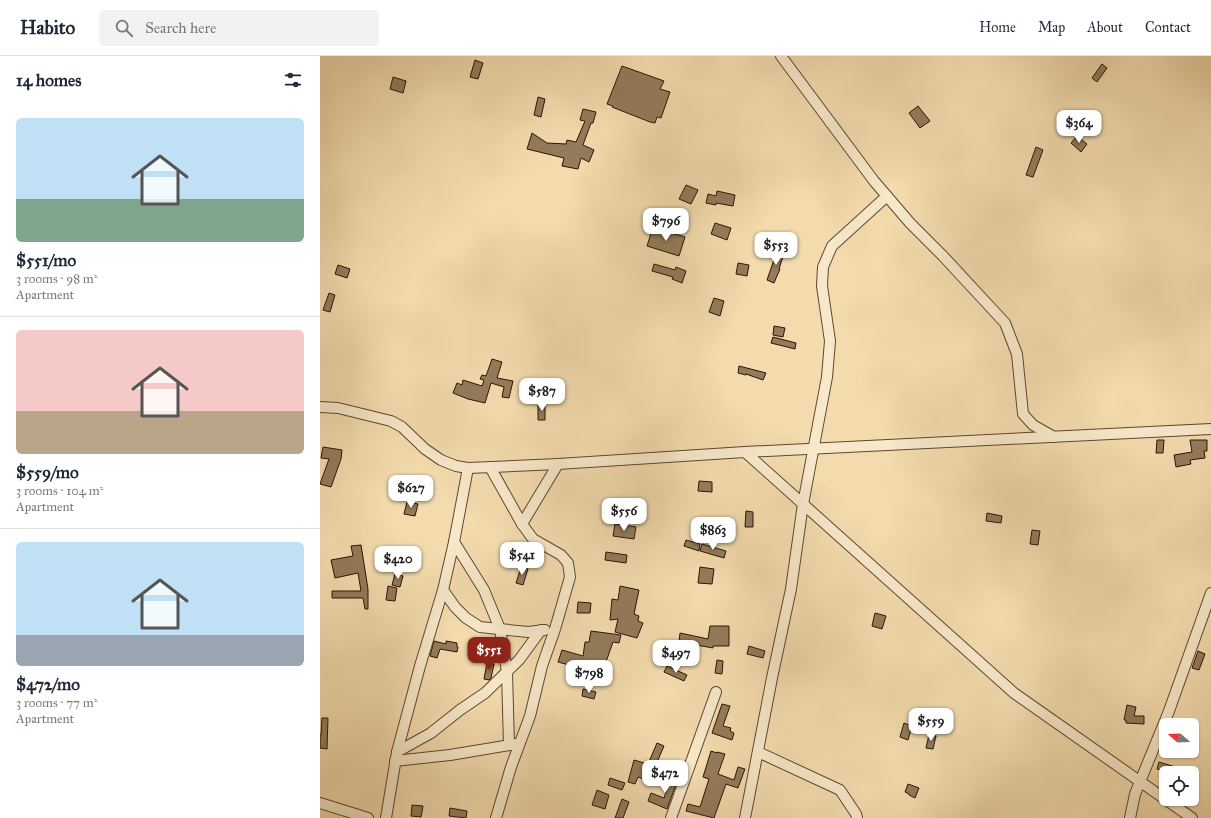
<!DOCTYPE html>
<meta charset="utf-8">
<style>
:root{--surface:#fff;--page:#f2f2f3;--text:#1f2937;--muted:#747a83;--line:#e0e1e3;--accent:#8f2418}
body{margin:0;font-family:"IM FELL Great Primer",serif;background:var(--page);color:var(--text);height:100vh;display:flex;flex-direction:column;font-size:15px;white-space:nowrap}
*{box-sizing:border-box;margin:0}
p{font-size:13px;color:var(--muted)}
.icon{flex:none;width:22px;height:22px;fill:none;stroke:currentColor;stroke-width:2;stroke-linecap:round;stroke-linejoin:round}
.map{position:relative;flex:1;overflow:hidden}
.drawer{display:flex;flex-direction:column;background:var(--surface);width:320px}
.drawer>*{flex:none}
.needle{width:26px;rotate:289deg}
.buttons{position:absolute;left:839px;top:662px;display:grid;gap:8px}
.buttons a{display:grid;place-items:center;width:40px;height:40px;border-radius:6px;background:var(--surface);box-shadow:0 1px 3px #0004;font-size:20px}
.price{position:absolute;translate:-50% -34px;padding:0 9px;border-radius:8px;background:#fff;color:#222;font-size:13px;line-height:26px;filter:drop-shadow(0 1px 2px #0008)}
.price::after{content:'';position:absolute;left:50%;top:24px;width:12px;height:9px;margin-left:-6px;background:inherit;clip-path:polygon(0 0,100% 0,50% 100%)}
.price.on{background:var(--accent);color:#fff}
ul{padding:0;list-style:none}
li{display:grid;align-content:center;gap:8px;height:212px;padding:0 16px}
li+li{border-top:1px solid var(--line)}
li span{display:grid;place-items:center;height:124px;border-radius:6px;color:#555}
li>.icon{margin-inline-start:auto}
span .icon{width:72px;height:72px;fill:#fffc;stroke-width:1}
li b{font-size:17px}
h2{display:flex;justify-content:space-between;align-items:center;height:48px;padding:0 16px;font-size:17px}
header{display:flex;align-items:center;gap:24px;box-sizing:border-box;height:56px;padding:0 20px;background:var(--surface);border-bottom:1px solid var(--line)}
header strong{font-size:19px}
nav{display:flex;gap:22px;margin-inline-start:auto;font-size:14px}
.search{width:280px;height:36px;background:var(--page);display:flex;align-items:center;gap:10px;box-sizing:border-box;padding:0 14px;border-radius:6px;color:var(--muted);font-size:15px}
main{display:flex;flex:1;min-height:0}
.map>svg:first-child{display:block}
</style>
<header>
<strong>Habito</strong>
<div class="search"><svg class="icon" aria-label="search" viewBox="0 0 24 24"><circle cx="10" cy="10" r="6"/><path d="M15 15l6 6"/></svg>Search here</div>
<nav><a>Home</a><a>Map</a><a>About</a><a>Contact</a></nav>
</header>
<main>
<section class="drawer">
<h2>14 homes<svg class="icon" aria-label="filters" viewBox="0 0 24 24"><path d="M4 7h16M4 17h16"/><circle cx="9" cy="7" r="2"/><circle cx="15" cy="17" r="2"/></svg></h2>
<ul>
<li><span style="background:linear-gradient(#bfe0f5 65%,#7fa58c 0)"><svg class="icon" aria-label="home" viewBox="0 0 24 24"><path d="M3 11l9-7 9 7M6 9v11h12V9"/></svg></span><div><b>$551/mo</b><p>3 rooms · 98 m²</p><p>Apartment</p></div></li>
<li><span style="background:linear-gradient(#f6c9c9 65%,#b9a48a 0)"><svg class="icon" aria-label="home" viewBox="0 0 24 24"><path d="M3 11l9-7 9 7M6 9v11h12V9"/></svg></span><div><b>$559/mo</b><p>3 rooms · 104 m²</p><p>Apartment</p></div></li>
<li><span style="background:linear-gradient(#bfe0f5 75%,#9aa5b1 0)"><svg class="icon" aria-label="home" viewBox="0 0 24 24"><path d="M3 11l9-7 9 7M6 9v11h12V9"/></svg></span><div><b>$472/mo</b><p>3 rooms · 77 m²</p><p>Apartment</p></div></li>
</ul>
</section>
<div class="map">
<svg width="891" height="762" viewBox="0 0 891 762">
<rect width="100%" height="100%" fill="#f3dbae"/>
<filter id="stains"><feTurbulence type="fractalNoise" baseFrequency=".005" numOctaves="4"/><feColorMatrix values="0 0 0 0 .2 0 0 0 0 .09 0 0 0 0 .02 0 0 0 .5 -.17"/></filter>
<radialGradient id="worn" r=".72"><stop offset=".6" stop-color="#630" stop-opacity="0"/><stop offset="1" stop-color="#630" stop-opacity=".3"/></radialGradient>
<g fill="#937b5b" stroke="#2c1402">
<polygon points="155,4 163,7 158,23 150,21"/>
<polygon points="782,8 787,12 777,26 772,22"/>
<polygon points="302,10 344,25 340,33 350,36 341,62 337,61 335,67 330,66 292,51 293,50 287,48"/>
<polygon points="73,21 86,25 83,37 70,33"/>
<polygon points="218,41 225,43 221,61 214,59"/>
<polygon points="598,50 610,65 600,72 589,57"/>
<polygon points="263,53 276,56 273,67 271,67 263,89 274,94 269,106 261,102 258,113 242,110 244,102 207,93 212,77 227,87 246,88 247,84 256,86 265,65 260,64"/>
<polygon points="757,80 767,88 761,96 751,87"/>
<polygon points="716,91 723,94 713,121 706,119"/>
<polygon points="366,129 378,134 371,148 359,143"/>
<polygon points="397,135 415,139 413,150 396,147 396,149 386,147 388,138 396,140"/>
<polygon points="395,167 411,172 407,184 391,178"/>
<polygon points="333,171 365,181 359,200 327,190"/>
<polygon points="458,192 465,194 459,213 460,213 454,227 447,224"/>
<polygon points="418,207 429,209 427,220 416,218"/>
<polygon points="334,208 355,214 356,211 366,215 362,227 352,223 353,221 332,215"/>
<polygon points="18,209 30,213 27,222 15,218"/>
<polygon points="9,237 15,239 10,256 3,254"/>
<polygon points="394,242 404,245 400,260 389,256"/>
<polygon points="454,270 465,272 463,281 453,279"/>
<polygon points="453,281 476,287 475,293 451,287"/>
<polygon points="172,303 182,306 177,322 193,325 189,342 182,341 184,331 171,327 165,347 148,343 133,337 137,327 142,329 143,324 162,330 164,324 160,323 162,319 166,320"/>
<polygon points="419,310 446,317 443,324 426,318 426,319 418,317"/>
<polygon points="225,348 225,364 218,364 218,349"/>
<polygon points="837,384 844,384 843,397 836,397"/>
<polygon points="870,384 887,384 887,395 884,395 885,402 870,404 871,408 856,411 854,399 872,396"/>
<polygon points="3,391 22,394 21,403 11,431 0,428 9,403 1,402"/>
<polygon points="379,425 392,426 392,436 378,435"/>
<polygon points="87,446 98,448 95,460 84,458"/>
<polygon points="426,455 433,456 433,471 425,471"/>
<polygon points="667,457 682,460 681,467 666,465"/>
<polygon points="295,468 316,471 314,483 293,480"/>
<polygon points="712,474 720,475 718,489 710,488"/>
<polygon points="366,484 380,488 379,495 364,490"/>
<polygon points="382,488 406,495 404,502 380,495"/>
<polygon points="41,489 48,533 48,553 45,553 43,542 12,542 12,535 41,535 38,517 15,522 11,504 33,500 31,490"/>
<polygon points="286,496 307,499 306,507 285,504"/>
<polygon points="201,511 208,513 203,529 196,527"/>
<polygon points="380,511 394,513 392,528 378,527"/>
<polygon points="75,518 83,520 80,531 72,529"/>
<polygon points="68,530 77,532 75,545 66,544"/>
<polygon points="300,530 319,534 314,558 319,560 318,565 323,567 317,582 295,576 298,563 290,564 292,543 298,544"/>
<polygon points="258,546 271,547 270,557 257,557"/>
<polygon points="555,557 566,560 562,573 552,570"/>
<polygon points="390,570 409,570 409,590 393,590 393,592 359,586 360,577 388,583"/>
<polygon points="271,575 301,579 299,587 293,586 280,623 272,620 273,618 248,611 249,609 238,606 242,594 263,600 265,586 269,586"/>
<polygon points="114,585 126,588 126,585 137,587 137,591 138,591 137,596 120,593 117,602 110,600"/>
<polygon points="429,590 445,595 443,602 427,598"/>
<polygon points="878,595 885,598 879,614 872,612"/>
<polygon points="397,604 403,605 402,618 395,617"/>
<polygon points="167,607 174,608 171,622 169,624 164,623"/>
<polygon points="347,610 367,619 364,625 344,616"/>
<polygon points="263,633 276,636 274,643 262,640"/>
<polygon points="402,648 410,650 403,670 411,672 410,675 414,677 412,684 392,677"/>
<polygon points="807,649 816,651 814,660 824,660 824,668 806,667 806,664 804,664"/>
<polygon points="2,662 8,662 7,693 0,692 0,679 1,679"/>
<polygon points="584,667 592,670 588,684 580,681"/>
<polygon points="609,679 616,680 613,693 606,692"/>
<polygon points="337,687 344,690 329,725 318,721 315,728 308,726 314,704 328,708"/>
<polygon points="391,695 397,697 397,696 405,698 398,718 414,724 418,711 425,713 418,732 406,728 394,762 366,755 368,748 380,751 389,723 383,721"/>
<polygon points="839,706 869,715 869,717 851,717 837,713"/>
<polygon points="352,718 359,720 347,753 328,745 331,737 344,742"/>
<polygon points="290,722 305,727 302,734 288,729"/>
<polygon points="588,728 599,732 595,742 589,739 589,738 585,736"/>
<polygon points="277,734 289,739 285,753 272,749"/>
<polygon points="302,743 309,746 303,762 295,762"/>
<polygon points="92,749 103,750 101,761 91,760"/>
<polygon points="130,752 147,755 146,762 129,760"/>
</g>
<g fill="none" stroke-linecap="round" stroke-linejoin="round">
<defs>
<g id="minor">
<polyline points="461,0 554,125 590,167 623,200 685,267 697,298 703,358 713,369 734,381"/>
<polyline points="0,351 18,352 71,365 82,371 105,393 121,404 136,410 148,412 238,408 425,396 891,373"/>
<polyline points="425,396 694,637 872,762"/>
<polyline points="170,411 202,468"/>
<polyline points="134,486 164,534 180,573 187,616 189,689"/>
<polyline points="123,534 135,551 146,562 160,571 208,576 225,574"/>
<polyline points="77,696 111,677 140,654 165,637 199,604 221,574"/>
<polyline points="438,696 520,734 536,758 537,762"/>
<polyline points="75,705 130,699 196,688"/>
<polyline points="0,747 48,762"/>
<polyline points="66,762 77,696 100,610 123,534 134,486 148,412"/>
<polyline points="176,762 191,711 210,660 222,610 235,573 250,521 248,507 241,499 213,483 202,468 238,408"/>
<polyline points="351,762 396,636"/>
<polyline points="425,762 452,622 471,533 483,448 507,321 510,285 502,230 503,211 512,190 567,140"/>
<polyline points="810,762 815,738 849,655 891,537"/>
</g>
</defs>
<use href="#minor" stroke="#5e462d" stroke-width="12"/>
<use href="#minor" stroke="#f7e8ca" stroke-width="10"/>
</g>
<rect width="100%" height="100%" filter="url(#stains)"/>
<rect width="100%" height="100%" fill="url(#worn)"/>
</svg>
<div class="buttons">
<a><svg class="needle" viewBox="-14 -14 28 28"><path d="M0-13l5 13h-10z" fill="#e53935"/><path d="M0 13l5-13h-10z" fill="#747a83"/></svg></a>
<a><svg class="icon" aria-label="locate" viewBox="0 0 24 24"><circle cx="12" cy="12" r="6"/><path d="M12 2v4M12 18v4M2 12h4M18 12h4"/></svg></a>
</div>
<b class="price" style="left:759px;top:88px">$364</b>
<b class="price" style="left:346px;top:186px">$796</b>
<b class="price" style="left:456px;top:210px">$553</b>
<b class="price" style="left:222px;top:356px">$587</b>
<b class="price" style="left:91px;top:453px">$627</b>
<b class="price" style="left:304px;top:476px">$556</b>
<b class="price" style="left:393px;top:495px">$863</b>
<b class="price" style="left:202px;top:520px">$541</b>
<b class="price" style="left:78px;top:524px">$420</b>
<b class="price on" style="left:169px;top:615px">$551</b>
<b class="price" style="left:356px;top:618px">$497</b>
<b class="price" style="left:269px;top:638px">$798</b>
<b class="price" style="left:611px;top:686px">$559</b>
<b class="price" style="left:345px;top:738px">$472</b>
</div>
</main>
